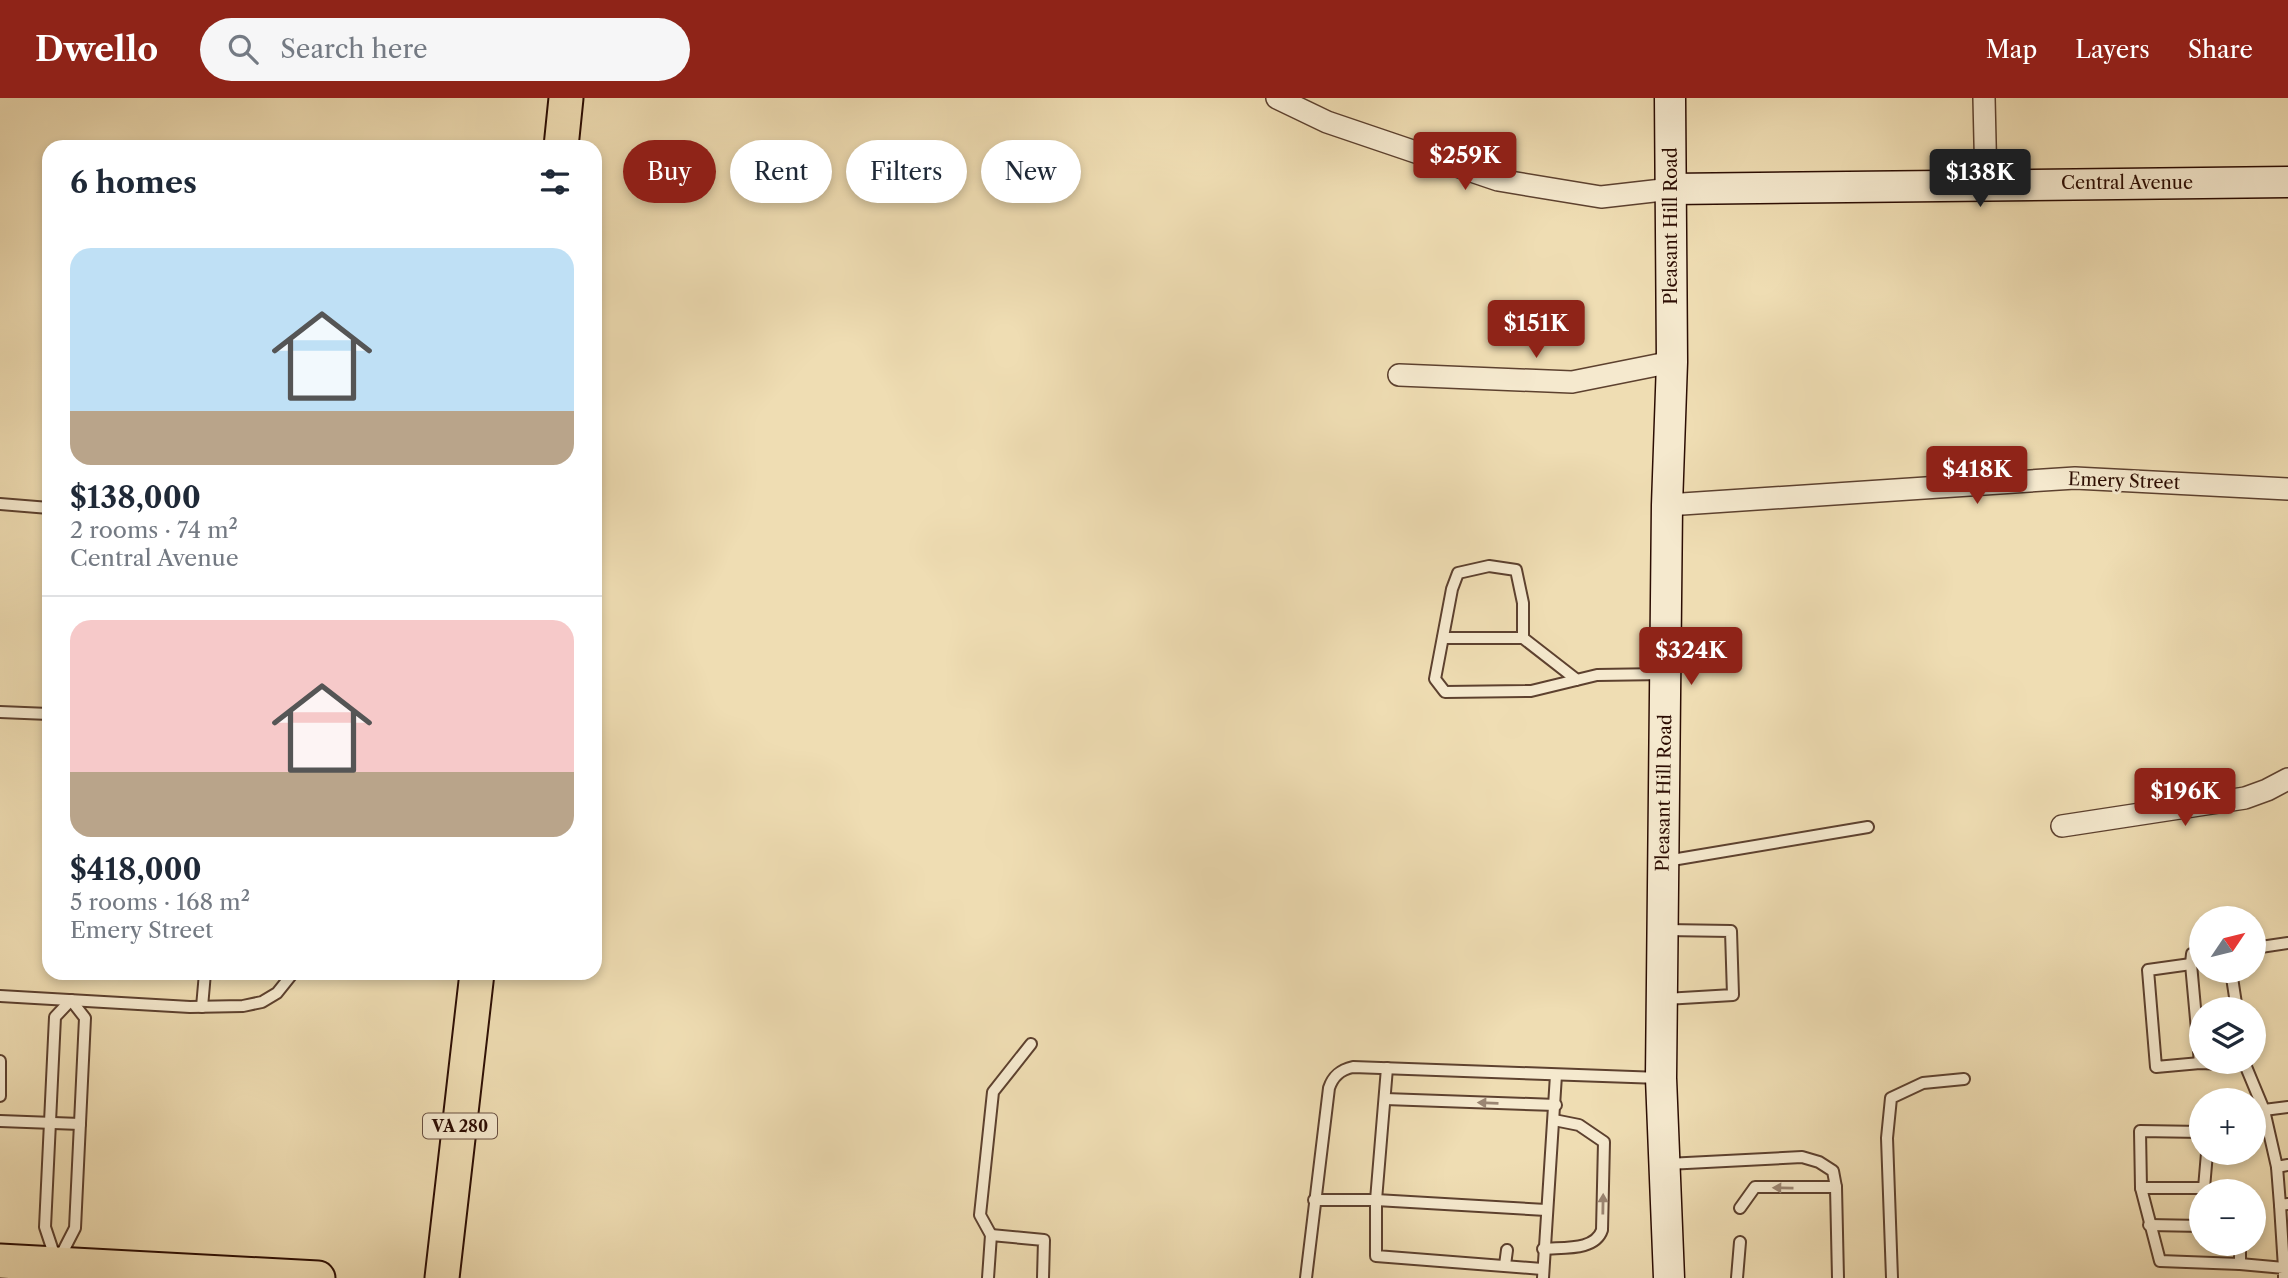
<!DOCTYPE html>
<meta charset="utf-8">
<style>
:root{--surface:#fff;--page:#f6f6f7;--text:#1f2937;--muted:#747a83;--line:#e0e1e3;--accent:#8f2418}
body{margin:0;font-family:"Libre Caslon Text",serif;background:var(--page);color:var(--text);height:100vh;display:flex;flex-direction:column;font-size:26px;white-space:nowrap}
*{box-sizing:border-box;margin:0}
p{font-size:23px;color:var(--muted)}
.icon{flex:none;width:38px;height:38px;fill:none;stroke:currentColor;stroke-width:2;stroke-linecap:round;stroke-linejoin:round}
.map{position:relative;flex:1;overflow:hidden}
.sheet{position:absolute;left:42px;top:42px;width:560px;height:840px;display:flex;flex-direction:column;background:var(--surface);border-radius:21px;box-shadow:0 4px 10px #0003}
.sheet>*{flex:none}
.hud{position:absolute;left:623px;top:42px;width:665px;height:63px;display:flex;gap:14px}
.needle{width:46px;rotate:55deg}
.controls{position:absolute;left:2189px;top:808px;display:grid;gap:14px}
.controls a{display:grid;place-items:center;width:77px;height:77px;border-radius:50%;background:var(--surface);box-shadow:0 4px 10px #0003;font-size:35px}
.price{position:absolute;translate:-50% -60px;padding:0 16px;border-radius:7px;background:var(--accent);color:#fff;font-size:23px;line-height:46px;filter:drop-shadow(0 2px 4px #0008)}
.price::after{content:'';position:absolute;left:50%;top:42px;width:21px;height:16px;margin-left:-10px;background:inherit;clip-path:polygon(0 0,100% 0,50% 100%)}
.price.active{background:#222;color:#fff}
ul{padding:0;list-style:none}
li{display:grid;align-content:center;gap:14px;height:371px;padding:0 28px}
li+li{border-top:2px solid var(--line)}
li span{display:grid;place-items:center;height:217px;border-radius:21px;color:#555}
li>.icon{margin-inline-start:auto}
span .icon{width:126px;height:126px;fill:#fffc;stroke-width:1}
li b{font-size:30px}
h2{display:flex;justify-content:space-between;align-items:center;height:84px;padding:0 28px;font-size:30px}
.tag{padding:0 24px;border-radius:32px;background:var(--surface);box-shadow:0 4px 10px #0003;font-size:24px;line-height:63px}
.tag.active{background:var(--accent);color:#fff}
header{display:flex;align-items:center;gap:42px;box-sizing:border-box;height:98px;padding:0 35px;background:var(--accent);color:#fff}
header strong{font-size:33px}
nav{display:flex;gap:38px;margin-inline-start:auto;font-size:24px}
.search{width:490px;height:63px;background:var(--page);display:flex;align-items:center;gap:18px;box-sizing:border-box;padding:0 24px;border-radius:38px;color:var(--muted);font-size:26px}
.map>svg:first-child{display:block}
</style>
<header>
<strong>Dwello</strong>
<div class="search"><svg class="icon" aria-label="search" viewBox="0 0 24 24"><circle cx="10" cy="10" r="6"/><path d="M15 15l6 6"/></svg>Search here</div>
<nav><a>Map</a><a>Layers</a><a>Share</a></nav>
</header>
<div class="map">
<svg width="2288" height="1180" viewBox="0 0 2288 1180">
<rect width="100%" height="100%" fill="#efddb3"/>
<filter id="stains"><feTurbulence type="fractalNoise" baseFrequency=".00286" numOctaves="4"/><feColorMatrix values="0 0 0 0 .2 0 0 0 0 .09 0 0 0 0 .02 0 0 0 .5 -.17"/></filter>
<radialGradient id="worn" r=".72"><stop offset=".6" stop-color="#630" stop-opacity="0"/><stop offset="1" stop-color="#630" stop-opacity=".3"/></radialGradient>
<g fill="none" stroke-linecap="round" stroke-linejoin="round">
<defs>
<g id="lane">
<polyline points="0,406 49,410"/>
<polyline points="1443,540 1523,540"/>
<polyline points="1577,582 1523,540 1523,505 1516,472 1489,468 1458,475 1452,491 1435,581 1445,594 1531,593 1597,577 1663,576"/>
<polyline points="0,614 49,616"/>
<polyline points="1666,763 1868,729"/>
<polyline points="2254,850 2288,845"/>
<polyline points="2191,866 2148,872 2156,969 2200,965 2244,967"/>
<polyline points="2231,873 2237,912"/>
<polyline points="0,898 190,909 243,908 262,904 277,895 293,875"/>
<polyline points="1665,901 1733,897 1731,833 1666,832"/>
<polygon points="71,902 85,920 75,1130 57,1165 45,1129 55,919"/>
<polyline points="202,909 205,875"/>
<polyline points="0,963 0,998"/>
<polyline points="2244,964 2264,1012 2288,1009"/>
<polyline points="2200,965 2191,866 2192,856 2202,855"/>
<polyline points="1387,970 1376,1102 1376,1158 1542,1171"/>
<polyline points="1385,1001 1556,1007"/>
<polyline points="2264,1012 2277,1069 2288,1067"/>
<polyline points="0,1023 80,1026"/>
<polyline points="2202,1034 2140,1033 2141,1090 2160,1163 2240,1166 2284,1170 2284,1180"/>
<polyline points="1667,1066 1802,1059 1819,1064 1833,1073 1836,1089 1838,1180"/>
<polyline points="2277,1069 2280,1107 2288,1106"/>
<polyline points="2141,1090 2204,1090 2207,1055"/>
<polyline points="1314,1102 1376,1102 1546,1112"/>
<polyline points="2280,1107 2284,1170 2288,1170"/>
<polyline points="1740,1110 1755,1089 1836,1089"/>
<polyline points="2149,1127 2202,1128"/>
<polyline points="991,1137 980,1117 993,994 1031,946"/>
<polyline points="2240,1146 2240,1166"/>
<path d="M1543,1151C1563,1149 1595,1153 1602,1132L1604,1044L1579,1027L1554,1022"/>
<polyline points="1505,1167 1507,1152"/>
<polyline points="988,1180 991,1137 1044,1142 1043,1180"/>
<path d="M1306,1180L1329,990C1333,978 1340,972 1353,969L1660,980"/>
<polyline points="1543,1180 1556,977"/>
<polyline points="1737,1180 1740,1144"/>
<polyline points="1892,1180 1887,1040 1891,1000 1923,985 1964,981"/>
</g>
<g id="street">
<polyline points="1277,0 1327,24 1498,82 1601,99 1671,91"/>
<polyline points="1984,0 1986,86"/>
<polyline points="1399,277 1572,284 1672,264"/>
<polyline points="1667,407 2075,380 2288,391"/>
<polyline points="2062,728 2245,700 2267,692 2288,681"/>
</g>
<g id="secondary">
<polyline points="1671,91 2288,84"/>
<polyline points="1669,1180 1661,980 1667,407 1672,264 1670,0"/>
</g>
<g id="primary">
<polyline points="561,49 566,0"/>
<polyline points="0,1163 318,1180"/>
<polyline points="442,1180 477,875"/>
</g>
</defs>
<use href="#lane" stroke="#5d412f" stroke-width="14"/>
<use href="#street" stroke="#5d412f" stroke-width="24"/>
<use href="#secondary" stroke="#2c0d03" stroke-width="33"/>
<use href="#primary" stroke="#2c0d03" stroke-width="37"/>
<use href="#lane" stroke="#f5e9ce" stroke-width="10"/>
<use href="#street" stroke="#f5e9ce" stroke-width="21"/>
<use href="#secondary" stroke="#f5e9ce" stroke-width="30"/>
<use href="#primary" stroke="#efddb3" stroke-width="33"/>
</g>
<defs><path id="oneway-solid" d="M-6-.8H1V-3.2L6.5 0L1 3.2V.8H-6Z" transform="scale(1.75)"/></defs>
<g fill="#9b8673">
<use href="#oneway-solid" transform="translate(1488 1005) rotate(-178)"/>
<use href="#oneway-solid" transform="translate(1783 1090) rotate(-179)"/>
<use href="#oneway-solid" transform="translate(1603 1106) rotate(-89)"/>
</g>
<g text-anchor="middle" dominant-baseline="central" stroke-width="6" stroke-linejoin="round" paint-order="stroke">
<rect fill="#f5e9ce" stroke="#684f40" stroke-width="2" x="423" y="1015.5" width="74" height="25" rx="5"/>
<g font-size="16" font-weight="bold" fill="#2c0d03">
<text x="460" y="1028">VA 280</text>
</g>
<g font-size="18" fill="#2c0d03" stroke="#f5e9ce">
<text x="2127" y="85">Central Avenue</text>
<text transform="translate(1671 128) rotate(-90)">Pleasant Hill Road</text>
<text transform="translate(2124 383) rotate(2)">Emery Street</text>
<text transform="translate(1664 695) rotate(-89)">Pleasant Hill Road</text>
</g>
</g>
<rect width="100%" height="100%" filter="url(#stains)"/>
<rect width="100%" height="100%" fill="url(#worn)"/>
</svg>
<div class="controls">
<a><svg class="needle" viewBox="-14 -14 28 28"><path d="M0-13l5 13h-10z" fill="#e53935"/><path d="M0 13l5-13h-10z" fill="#747a83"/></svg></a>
<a><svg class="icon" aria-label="layers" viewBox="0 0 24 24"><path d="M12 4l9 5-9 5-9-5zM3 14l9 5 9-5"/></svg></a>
<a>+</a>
<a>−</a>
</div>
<b class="price" style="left:1465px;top:94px">$259K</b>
<b class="price active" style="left:1980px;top:111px">$138K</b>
<b class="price" style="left:1536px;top:262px">$151K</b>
<b class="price" style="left:1977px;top:408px">$418K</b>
<b class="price" style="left:1691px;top:589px">$324K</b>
<b class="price" style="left:2185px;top:730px">$196K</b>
<div class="hud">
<a class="tag active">Buy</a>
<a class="tag">Rent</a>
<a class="tag">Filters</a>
<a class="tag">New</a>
</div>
<section class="sheet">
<h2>6 homes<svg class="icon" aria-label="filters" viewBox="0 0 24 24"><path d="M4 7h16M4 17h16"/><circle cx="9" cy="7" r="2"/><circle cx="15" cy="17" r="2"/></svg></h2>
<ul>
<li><span style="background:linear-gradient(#bfe0f5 75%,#b9a48a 0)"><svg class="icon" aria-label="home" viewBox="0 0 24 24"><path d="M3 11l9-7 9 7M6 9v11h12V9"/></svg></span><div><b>$138,000</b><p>2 rooms · 74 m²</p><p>Central Avenue</p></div></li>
<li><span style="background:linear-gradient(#f6c9c9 70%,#b9a48a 0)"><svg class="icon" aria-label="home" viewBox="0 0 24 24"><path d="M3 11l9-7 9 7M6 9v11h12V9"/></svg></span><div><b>$418,000</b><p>5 rooms · 168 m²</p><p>Emery Street</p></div></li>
</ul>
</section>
</div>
